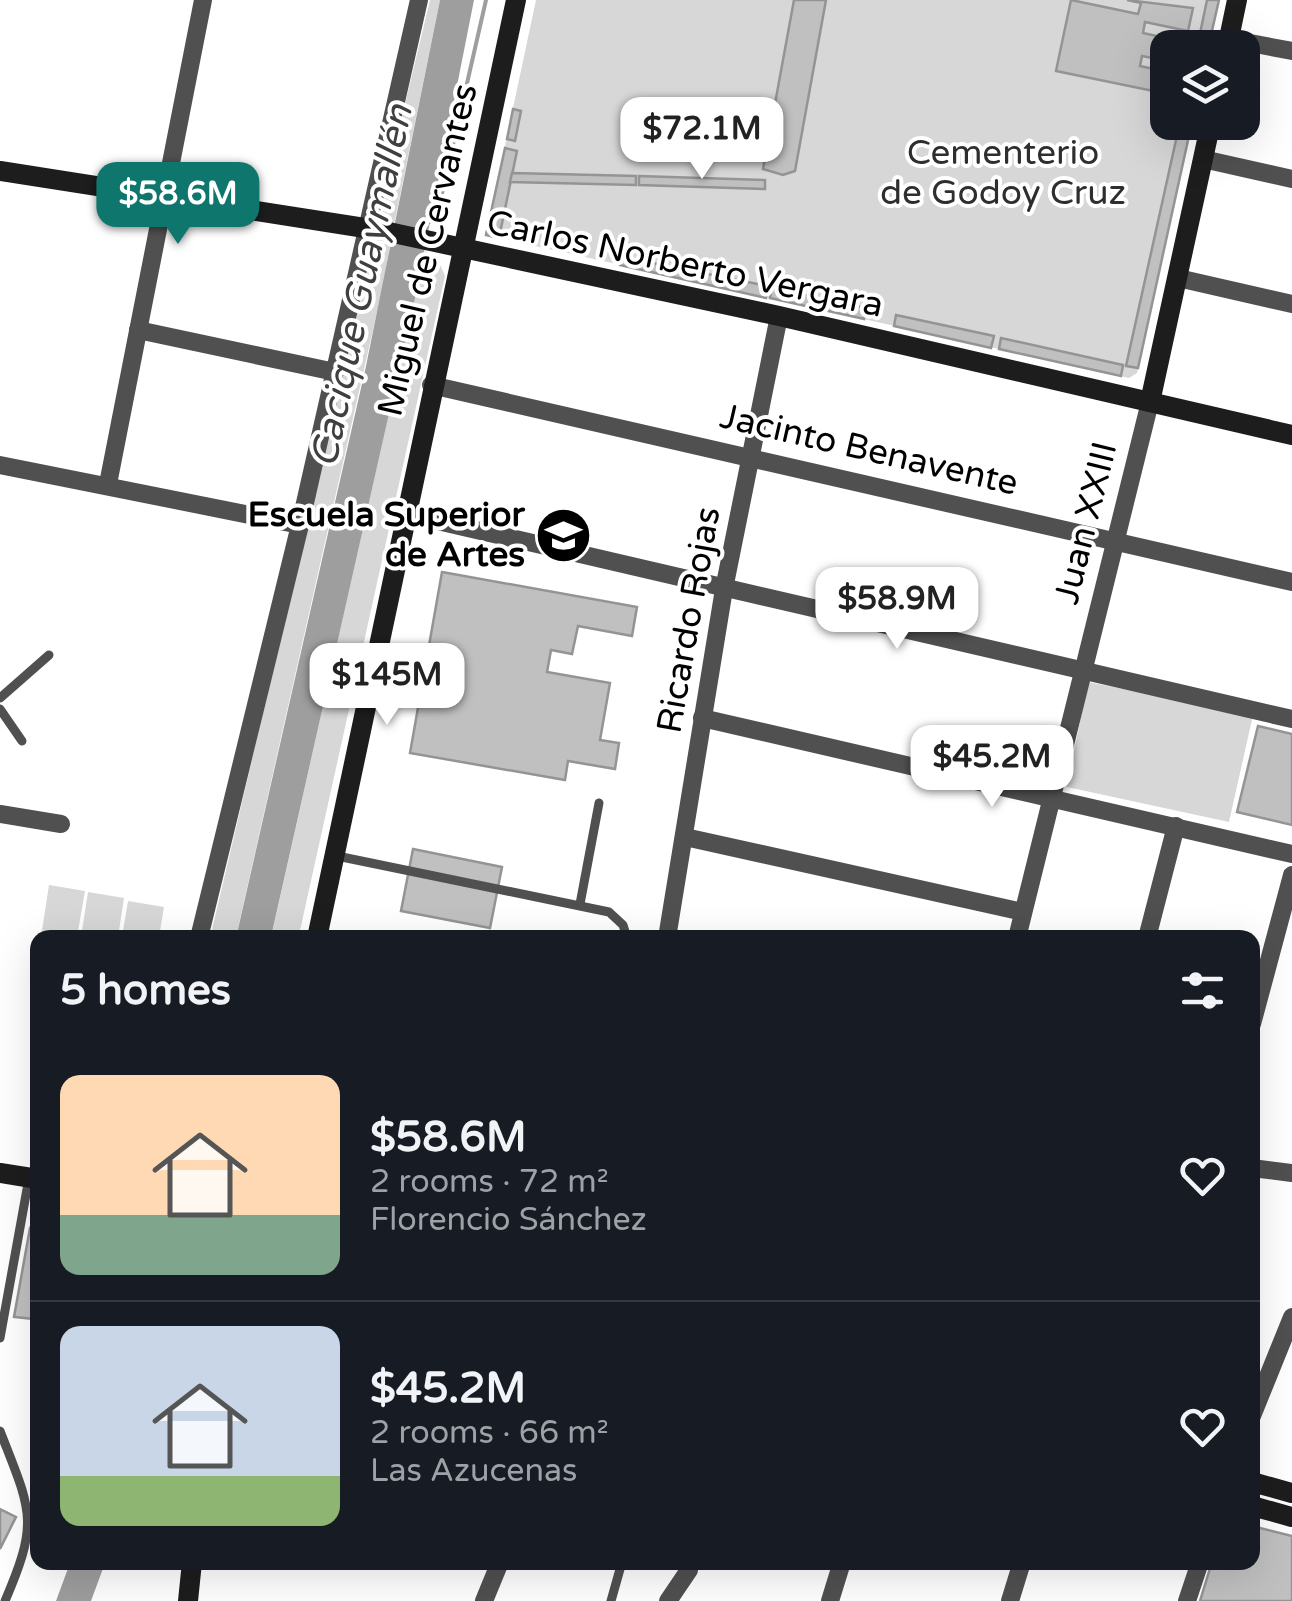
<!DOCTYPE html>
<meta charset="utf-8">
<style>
:root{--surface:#171b24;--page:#242831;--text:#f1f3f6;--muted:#9ea1a6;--line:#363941;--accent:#0f766e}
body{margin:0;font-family:"Varela Round",sans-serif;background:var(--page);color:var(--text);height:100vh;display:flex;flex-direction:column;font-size:38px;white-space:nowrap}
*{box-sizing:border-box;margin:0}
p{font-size:32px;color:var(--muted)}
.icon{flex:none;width:55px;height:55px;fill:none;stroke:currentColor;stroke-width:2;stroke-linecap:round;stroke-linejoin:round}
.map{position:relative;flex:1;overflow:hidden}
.drawer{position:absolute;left:30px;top:930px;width:1230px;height:640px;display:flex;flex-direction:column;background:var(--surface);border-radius:20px;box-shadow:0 10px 40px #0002}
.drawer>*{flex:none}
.fabs{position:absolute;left:1150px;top:30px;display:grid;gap:20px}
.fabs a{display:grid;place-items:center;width:110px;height:110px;border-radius:20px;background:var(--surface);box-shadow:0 10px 40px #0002;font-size:50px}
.price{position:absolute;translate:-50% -85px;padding:0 22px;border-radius:20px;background:#fff;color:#222;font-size:32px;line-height:65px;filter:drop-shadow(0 2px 5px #0008)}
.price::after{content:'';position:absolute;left:50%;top:60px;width:30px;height:22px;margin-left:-15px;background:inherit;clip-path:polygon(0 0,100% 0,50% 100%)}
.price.selected{background:var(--accent);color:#fff}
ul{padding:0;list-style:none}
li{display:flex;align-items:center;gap:30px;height:250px;padding:0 30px}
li+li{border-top:2px solid var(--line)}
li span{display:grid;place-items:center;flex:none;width:280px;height:200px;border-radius:20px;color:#555}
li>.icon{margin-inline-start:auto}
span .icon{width:120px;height:120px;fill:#fffc;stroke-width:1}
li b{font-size:42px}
h2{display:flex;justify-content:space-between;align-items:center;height:120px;padding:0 30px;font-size:42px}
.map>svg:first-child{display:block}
</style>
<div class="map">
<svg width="1292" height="1601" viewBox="0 0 1292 1601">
<rect width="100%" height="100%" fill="#fff"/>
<g fill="#d7d7d7">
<polygon points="430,0 440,0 394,225 385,221 381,204"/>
<polygon points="536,0 1219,0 1208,47 1168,48 1168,122 1192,123 1137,373 1129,378 486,235"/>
<polygon points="380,243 390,245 383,285 236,937 210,938 371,256"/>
<polygon points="425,251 437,258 445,276 301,926 298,937 271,938"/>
<polygon points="1088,682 1253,715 1229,822 1067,787"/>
<polygon points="49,885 85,891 77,937 41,937"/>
<polygon points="88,892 124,898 118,937 81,937"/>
<polygon points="128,901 164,907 159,937 122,937"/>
</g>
<g fill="#9e9e9e">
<polygon points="440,0 474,0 415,298 271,937 236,938 366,366"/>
<polygon points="70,1563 105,1563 91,1601 56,1601"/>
</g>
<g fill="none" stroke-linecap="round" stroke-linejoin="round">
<polyline stroke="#9e9e9e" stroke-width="4" points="428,223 437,215 486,0"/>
</g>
<g fill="#c0c0c0" stroke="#949494" stroke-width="2.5">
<polygon points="794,0 826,0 795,171 783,175 763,169"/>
<polygon points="1071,0 1138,14 1141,3 1127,0 1193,8 1188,31 1145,22 1143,33 1184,42 1183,48 1168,48 1168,61 1142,56 1140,66 1168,72 1168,94 1056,71"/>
<polygon points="1207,0 1219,0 1208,48 1197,48"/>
<polygon points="513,109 521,111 515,141 507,139"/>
<polygon points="1180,122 1192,122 1138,368 1126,366"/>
<polygon points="505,148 517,151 499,238 486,235"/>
<polygon points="512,173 636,176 636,185 510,182"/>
<polygon points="639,176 765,180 765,189 639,185"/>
<polygon points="622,257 768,286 766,298 620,265"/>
<polygon points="772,288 866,308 864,319 770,298"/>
<polygon points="896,315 994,336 991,348 894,326"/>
<polygon points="1001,338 1123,365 1121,376 999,349"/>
<polygon points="442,572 637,607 632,636 578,626 572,654 551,650 547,672 610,683 600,740 619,743 615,769 568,761 565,780 410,753"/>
<polygon points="1258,726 1292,734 1292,825 1237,812"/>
<polygon points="413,849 502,867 490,928 401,911"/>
<polygon points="30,1228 38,1229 34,1319 14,1317"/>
<polygon points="0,1509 16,1517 0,1549"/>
<polygon points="1252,1526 1292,1536 1292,1601 1200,1601 1212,1562 1252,1562"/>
</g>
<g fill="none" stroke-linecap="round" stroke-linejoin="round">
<g stroke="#505050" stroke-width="9">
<polyline points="0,698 49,655"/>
<polyline points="0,709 22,741"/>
<polyline points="337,856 609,912 623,925 627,938"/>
<polyline points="580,904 599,803"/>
<polyline points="0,1338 29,1178"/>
<path d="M0,1431C31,1511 40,1520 5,1601"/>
<polyline points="611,1601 622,1562"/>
</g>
<g stroke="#505050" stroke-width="18">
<polyline points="1229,39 1292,51"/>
<polyline points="1203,159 1292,179"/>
<polyline points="1178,278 1292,304"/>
<polyline points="138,330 335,372"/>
<polyline points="431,385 1292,582"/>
<polyline points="0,465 300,525"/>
<polyline points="108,484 203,0"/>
<polyline points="403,513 1292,719"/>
<polyline points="702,718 1292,854"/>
<polyline points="0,814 61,824"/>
<polyline points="685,837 1023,912"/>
<polyline points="199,938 300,525 419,0"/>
<polyline points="667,938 724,589 779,316"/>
<polyline points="1017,938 1150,402"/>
<polyline points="1147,938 1176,826"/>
<polyline points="1252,1024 1292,875"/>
<polyline points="1252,1168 1292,1173"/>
<polyline points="1252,1416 1292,1317"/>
<polyline points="484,1601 500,1562"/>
<polyline points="668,1601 689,1570"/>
<polyline points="830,1601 842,1562"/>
<polyline points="1010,1601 1022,1562"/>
<polyline points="1187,1601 1200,1562"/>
</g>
<g stroke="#1d1d1d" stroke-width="20">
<polyline points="1227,48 1237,0"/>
<polyline points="0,171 384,231 779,316 1292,435"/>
<polyline points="1150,402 1211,122"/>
<polyline points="317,938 516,0"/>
<polyline points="0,1173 38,1179"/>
<polyline points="1252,1482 1292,1493"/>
<polyline points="1252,1506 1292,1517"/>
<polyline points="188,1601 192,1562"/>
</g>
</g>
<defs>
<symbol id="school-disc" viewBox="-11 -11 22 22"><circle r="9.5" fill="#000" stroke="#fff"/><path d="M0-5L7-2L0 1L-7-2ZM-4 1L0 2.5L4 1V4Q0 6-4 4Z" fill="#fff"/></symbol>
</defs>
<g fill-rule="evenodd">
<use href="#school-disc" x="532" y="504" width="63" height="63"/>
</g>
<g text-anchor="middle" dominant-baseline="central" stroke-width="8" stroke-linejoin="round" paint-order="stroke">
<g font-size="35" fill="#2e2e2e" stroke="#fff">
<text x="1003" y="153">Cementerio<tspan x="1003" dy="40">de Godoy Cruz</tspan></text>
</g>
<g font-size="35" fill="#000" stroke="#fff">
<text transform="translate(428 250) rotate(-77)">Miguel de Cervantes</text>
<text transform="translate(685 264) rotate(12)">Carlos Norberto Vergara</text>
<text transform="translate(869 450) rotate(13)">Jacinto Benavente</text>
<text transform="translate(1086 523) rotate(-76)">Juan XXIII</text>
<text transform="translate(689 620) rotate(-80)">Ricardo Rojas</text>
</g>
<g font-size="35" font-weight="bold" fill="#000" stroke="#fff" text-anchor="end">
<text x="525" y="515">Escuela Superior<tspan x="525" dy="40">de Artes</tspan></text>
</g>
<g font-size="38" font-style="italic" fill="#3f3f3f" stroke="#fff">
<text transform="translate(362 286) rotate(-78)">Cacique Guaymallén</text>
</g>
</g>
</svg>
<div class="fabs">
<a><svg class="icon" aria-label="layers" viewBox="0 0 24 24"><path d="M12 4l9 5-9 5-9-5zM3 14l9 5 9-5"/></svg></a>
</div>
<b class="price" style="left:702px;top:182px">$72.1M</b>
<b class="price selected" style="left:178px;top:247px">$58.6M</b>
<b class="price" style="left:897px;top:652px">$58.9M</b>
<b class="price" style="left:387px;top:728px">$145M</b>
<b class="price" style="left:992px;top:810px">$45.2M</b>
<section class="drawer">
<h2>5 homes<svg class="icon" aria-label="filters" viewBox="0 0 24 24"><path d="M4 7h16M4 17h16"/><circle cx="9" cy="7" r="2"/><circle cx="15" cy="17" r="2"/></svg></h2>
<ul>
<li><span style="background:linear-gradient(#ffd9b3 70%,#7fa58c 0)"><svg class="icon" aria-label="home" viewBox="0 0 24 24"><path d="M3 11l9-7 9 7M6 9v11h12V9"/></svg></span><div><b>$58.6M</b><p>2 rooms · 72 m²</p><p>Florencio Sánchez</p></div><svg class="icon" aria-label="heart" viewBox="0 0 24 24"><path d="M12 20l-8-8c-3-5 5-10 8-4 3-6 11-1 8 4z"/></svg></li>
<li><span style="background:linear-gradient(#c9d6e8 75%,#8fb573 0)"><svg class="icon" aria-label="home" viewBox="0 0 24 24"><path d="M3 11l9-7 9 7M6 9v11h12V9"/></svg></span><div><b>$45.2M</b><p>2 rooms · 66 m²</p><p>Las Azucenas</p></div><svg class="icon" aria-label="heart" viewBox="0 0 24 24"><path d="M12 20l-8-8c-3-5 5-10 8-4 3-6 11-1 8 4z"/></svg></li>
</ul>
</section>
</div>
